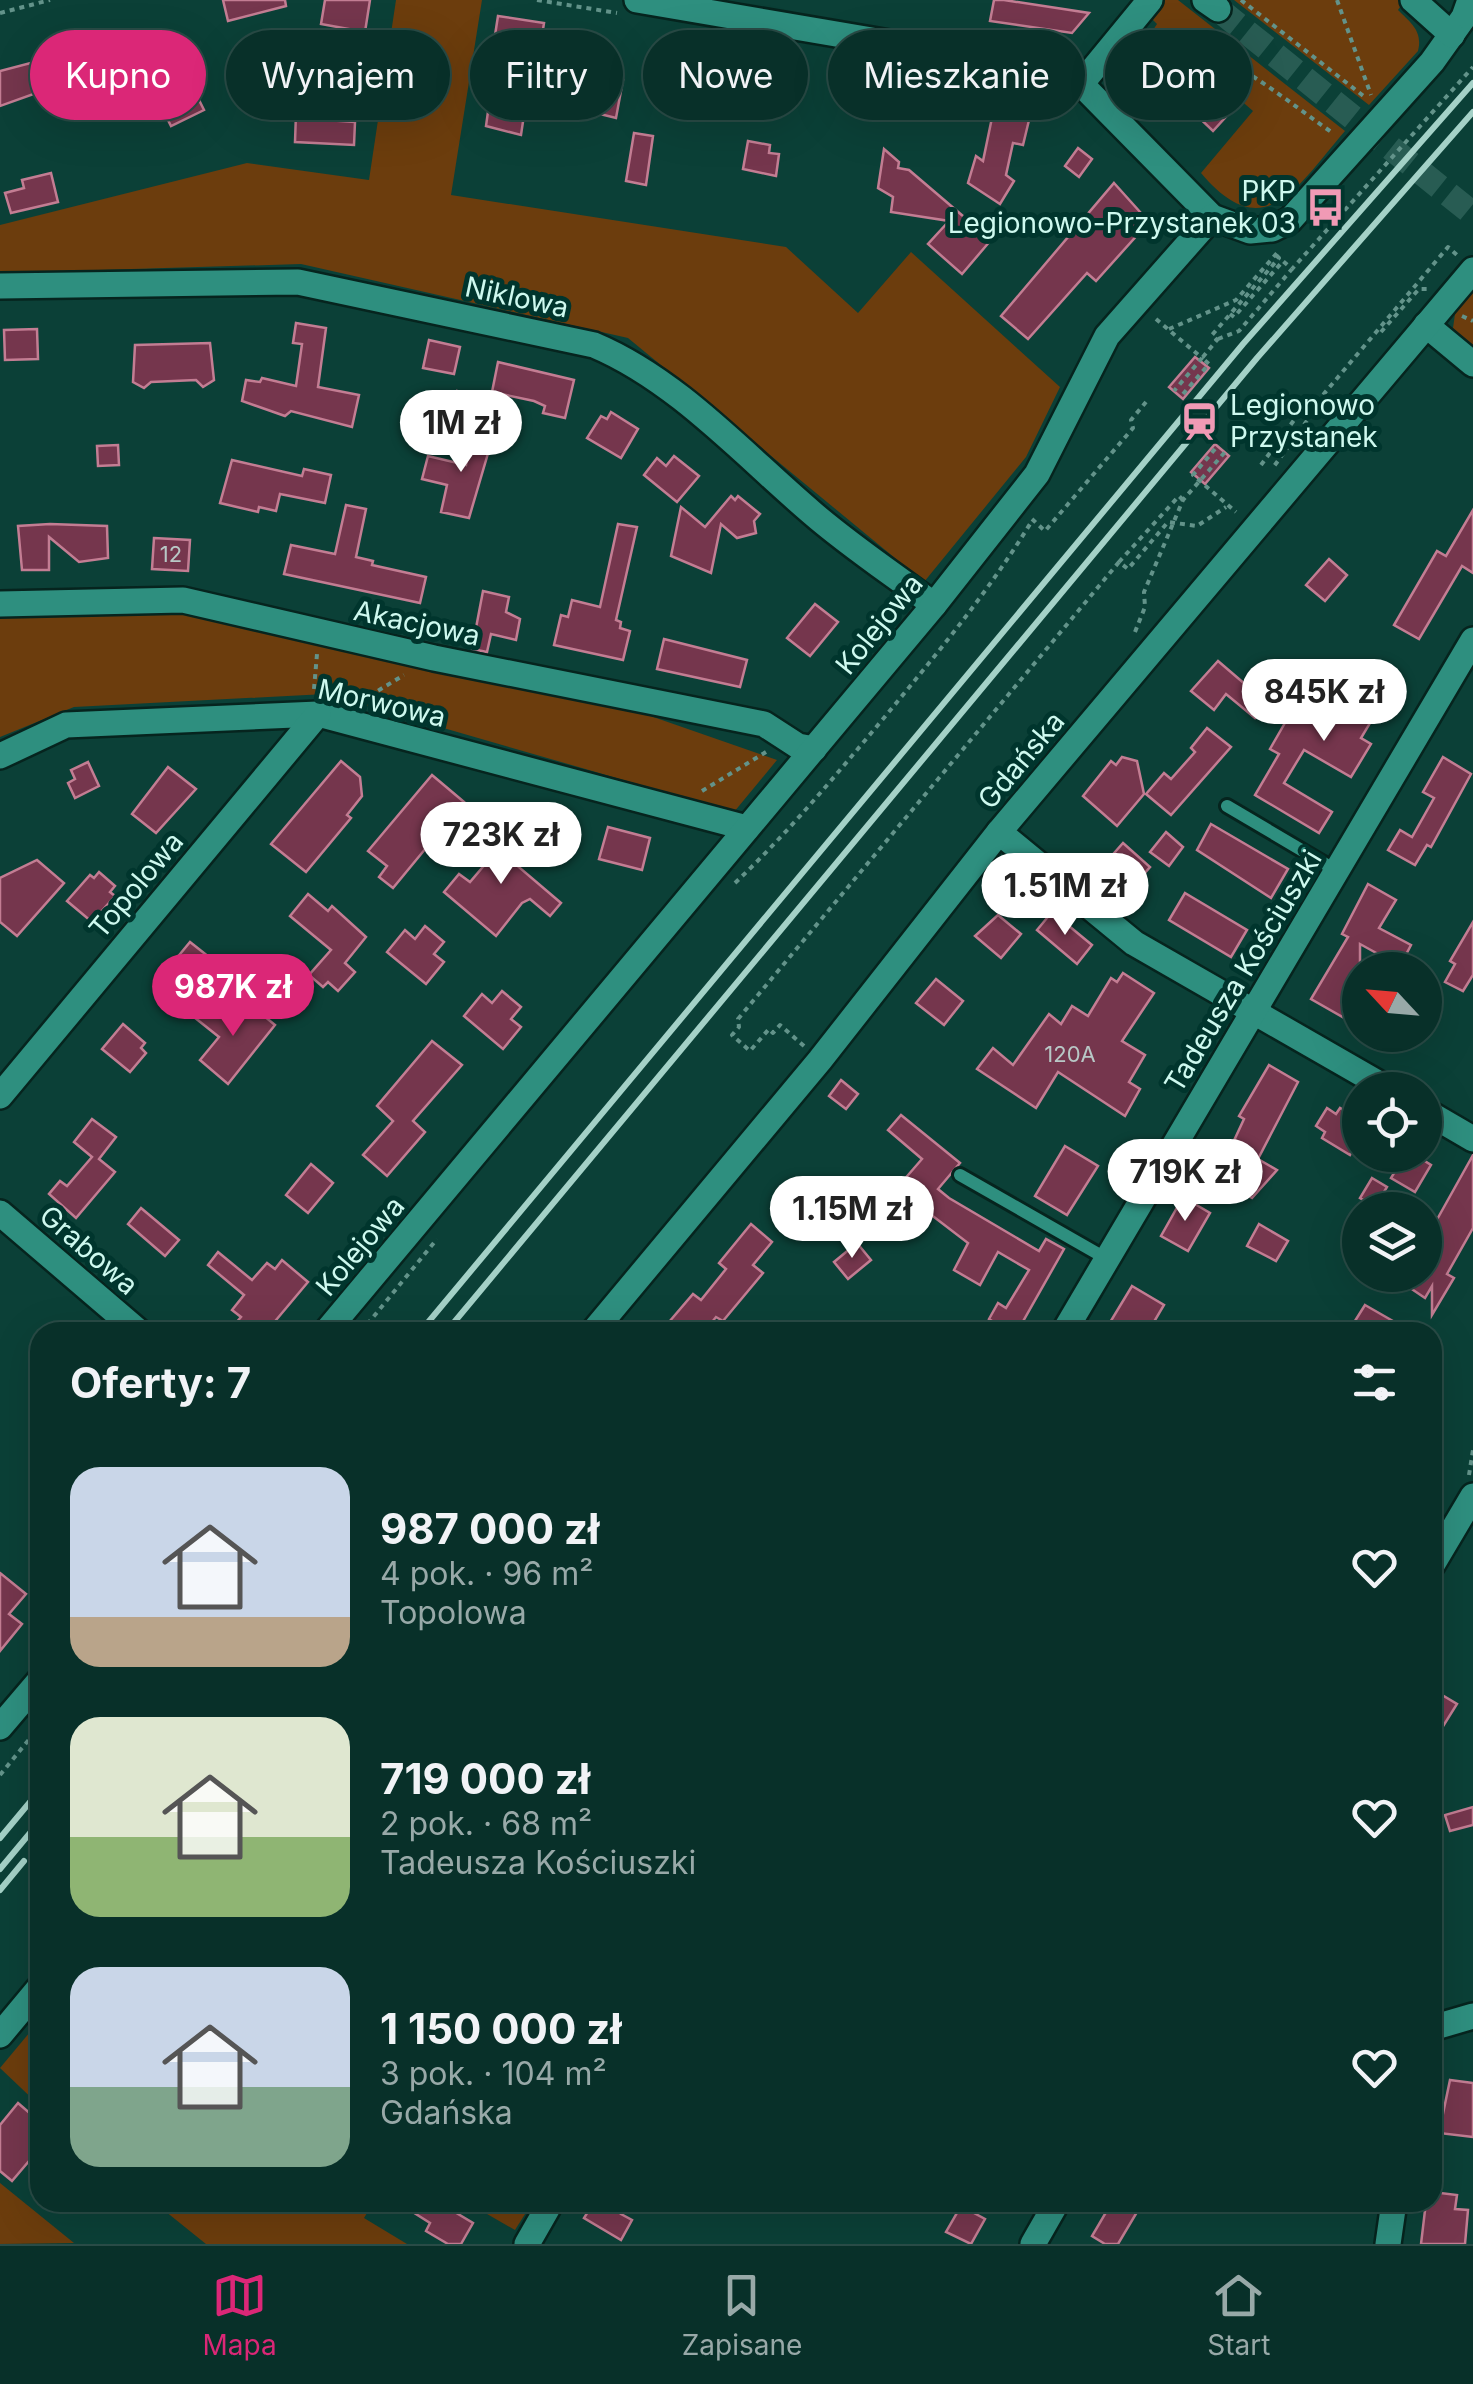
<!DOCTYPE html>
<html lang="pl">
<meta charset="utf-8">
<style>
:root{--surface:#083029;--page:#113831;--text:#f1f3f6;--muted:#98a9a8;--line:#294b46;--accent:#db2777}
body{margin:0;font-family:Inter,sans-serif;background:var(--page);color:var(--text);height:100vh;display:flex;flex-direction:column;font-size:38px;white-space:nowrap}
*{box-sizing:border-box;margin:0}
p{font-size:32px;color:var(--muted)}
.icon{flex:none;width:55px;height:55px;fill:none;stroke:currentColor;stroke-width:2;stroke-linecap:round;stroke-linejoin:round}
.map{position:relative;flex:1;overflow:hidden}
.details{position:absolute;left:30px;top:1322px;width:1412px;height:890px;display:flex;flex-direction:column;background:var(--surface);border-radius:30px;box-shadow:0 10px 40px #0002,0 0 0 2px var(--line)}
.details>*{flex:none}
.guide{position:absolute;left:30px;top:30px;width:1415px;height:90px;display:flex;gap:20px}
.needle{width:65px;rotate:296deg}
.fabs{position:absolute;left:1342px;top:952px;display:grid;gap:20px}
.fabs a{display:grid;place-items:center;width:100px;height:100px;border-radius:50%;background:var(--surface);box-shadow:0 10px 40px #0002,0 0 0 2px var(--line);font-size:50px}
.price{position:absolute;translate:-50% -85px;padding:0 22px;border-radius:35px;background:#fff;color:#222;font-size:32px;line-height:65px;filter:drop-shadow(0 2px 5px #0008)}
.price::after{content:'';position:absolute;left:50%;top:60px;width:30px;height:22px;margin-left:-15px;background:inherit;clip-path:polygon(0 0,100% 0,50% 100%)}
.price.current{background:var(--accent);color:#fff}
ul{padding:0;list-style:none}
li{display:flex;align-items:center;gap:30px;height:250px;padding:0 40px}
li span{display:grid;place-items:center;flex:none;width:280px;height:200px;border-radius:30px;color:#555}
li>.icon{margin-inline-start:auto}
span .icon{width:120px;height:120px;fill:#fffc;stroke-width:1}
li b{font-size:42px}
h2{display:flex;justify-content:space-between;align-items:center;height:120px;padding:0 40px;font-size:42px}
.pill{padding:0 35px;border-radius:45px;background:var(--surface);box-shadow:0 10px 40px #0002,0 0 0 2px var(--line);font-size:35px;line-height:90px}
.pill.current{background:var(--accent);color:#fff}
.menu{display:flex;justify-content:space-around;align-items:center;height:140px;border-top:2px solid var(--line);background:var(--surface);font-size:28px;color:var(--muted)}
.menu a{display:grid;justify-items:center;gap:5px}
.menu .current{color:var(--accent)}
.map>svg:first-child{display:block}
</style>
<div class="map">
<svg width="1473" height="2244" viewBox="0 0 1473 2244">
<rect width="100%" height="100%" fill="#0b4037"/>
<g fill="#6c3d0d">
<polygon points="396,0 482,0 451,195 786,247 858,313 911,252 1060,387 1026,457 924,582 628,338 301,264 0,273 0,225 247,163 369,180"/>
<path d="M1160,0H1178L1345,131C1298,185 1265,249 1201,173L1253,111L1177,45L1135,91L1131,63L1157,24L1153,20Z"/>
<path d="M1234,0H1398L1402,4L1398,10C1411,23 1423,31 1418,51L1369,105Z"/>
<polygon points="1473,286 1473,353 1453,328 1456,307"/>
<polygon points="185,612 616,704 777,760 734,812 326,694 74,707 0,737 0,618"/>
<polygon points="40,2020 40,2106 0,2068"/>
<polygon points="0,2183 74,2243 0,2244"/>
<polygon points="155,2203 373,2203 364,2218 407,2244 206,2244"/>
<polygon points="468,2203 532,2203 515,2230"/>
</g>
<g fill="#75364d" stroke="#c37d93" stroke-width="2.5">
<polygon points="223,0 285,0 286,6 228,21"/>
<polygon points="325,0 370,0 365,32 321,24"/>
<polygon points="994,0 1004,0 1089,13 1072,33 990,21"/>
<polygon points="498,16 544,23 539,55 493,48"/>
<polygon points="665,43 710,50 704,83 660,76"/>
<polygon points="61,55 65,72 118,58 126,90 62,108 56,86 0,106 0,71"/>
<polygon points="748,56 793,63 788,96 743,89"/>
<polygon points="180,62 204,110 171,126 147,78"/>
<polygon points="566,70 623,80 616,118 560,104"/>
<polygon points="844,70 876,76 870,108 839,97"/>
<polygon points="286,72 318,77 314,113 327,114 327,120 355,122 354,145 295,142 296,113 279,110"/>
<polygon points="911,81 954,88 951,108 908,102"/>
<polygon points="1211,89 1233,109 1213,131 1191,110"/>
<polygon points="491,90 527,95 521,135 486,126"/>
<polygon points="994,108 1030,116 1023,145 1013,143 1006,175 1014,181 1000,204 968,183 976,156 983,161"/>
<polygon points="634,133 653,136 646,185 626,181"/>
<polygon points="748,141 770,145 769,153 779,154 776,176 743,169"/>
<polygon points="1078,148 1092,159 1079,177 1065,166"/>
<polygon points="884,149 899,162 898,168 909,170 991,240 962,274 928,244 949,221 891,212 893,197 878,188"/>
<polygon points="51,173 58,202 11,213 5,193 24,188 22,180"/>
<polygon points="1114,183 1149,222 1096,281 1087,273 1028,339 1001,316"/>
<polygon points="296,323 326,328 318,387 359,395 352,427 291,411 285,416 242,401 246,380 260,382 262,378 296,386 302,344 293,343"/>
<polygon points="37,329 38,359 5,360 4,330"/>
<polygon points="429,340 460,347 454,374 423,368"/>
<polygon points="210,343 214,380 203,387 196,380 151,382 144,388 133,382 135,345"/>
<polygon points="1195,357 1209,368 1183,399 1169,387"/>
<polygon points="498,362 574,380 565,418 543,413 545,406 534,401 492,392"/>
<polygon points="457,391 480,396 472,429 450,423"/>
<polygon points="611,412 638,429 621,458 587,438 601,416 607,419"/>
<polygon points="474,428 494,433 469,518 441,512 447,485 422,479 428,456 466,465"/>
<polygon points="1215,444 1229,456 1205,484 1191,472"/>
<polygon points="118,445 119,465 98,466 97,446"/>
<polygon points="674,456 699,476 677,502 644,475 657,458 666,466"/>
<polygon points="232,460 302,476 304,469 331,475 325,503 280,494 276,511 259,507 258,512 220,503"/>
<polygon points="731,496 735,500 738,496 760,514 754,521 756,533 737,538 721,524 711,573 671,556 681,507 705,527"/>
<polygon points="346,505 366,509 356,557 373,561 372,565 426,577 420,603 284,574 291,545 335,554"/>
<polygon points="1473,510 1473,573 1462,566 1419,639 1394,625 1437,551 1446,556"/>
<polygon points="50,524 107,526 108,558 79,562 49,537 49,570 22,570 18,526"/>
<polygon points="618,524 637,527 616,620 621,622 620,628 630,631 623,660 554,645 561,615 568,617 572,600 600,607"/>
<polygon points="154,538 190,540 188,571 152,569"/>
<polygon points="1329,559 1347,575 1325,601 1306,585"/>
<polygon points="483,591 509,597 506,612 520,619 516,640 491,634 487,652 472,649"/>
<polygon points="815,604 838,622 810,656 787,638"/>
<polygon points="664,639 747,660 740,687 657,669"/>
<polygon points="1218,661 1267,703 1255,718 1226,694 1214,710 1191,691"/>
<polygon points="1359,662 1394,683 1361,738 1371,744 1351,777 1304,750 1284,783 1332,812 1319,833 1255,795 1279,754 1270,749 1297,702 1326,720"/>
<polygon points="1207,728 1231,747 1171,815 1146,794 1164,773 1171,779 1195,752 1191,748"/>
<polygon points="1122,757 1137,761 1144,794 1117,826 1083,796 1111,761 1116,765"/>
<polygon points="1443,757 1471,774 1431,847 1427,845 1415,865 1388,850 1400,830 1412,837 1434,798 1423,792"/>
<polygon points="341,761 360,777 362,796 347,815 351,818 306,872 271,844"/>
<polygon points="88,762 99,786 75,798 68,783 75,779 71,770"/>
<polygon points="168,767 196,789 156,833 132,814"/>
<polygon points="432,775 464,802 393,888 379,877 387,866 368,851"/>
<polygon points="1211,824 1288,869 1271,898 1197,850"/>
<polygon points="507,827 529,847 514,863 561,903 550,916 530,899 522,903 496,936 444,892 459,874 470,882 498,849 493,844"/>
<polygon points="608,827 650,838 642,870 599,859"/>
<polygon points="1166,832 1183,847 1169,866 1150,852"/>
<polygon points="1123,843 1150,867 1128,892 1100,869"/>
<polygon points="37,860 64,883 17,936 0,922 0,878"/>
<polygon points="99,872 115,886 110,892 115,896 92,922 67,901 90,875 94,878"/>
<polygon points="1368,884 1396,900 1379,928 1411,945 1400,966 1360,944 1360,1027 1311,999 1348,937 1342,934"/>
<polygon points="1185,893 1247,930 1231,957 1169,920"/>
<polygon points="308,894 328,911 332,906 366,937 345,963 355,972 338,991 328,982 323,987 309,975 331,950 290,916"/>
<polygon points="1052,912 1092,945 1077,964 1037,930"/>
<polygon points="998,915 1021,934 1001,958 975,936"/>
<polygon points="1473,922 1473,975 1463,991 1445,982 1455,964 1450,961"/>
<polygon points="425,926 444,942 434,954 444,962 426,984 387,952 405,930 415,939"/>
<polygon points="190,942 214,961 194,984 171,965"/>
<polygon points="1123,973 1154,993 1122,1041 1145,1055 1129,1082 1140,1089 1125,1116 1058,1072 1036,1108 977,1069 993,1048 1013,1065 1049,1014 1061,1024 1072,1006 1088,1016 1111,978 1117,982"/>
<polygon points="936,979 963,1001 944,1025 916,1003"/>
<polygon points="502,991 521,1007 511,1019 521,1027 503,1049 464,1016 482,994 492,1003"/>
<polygon points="247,1002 275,1025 228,1084 200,1060 219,1037 194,1017 206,1003 230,1023"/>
<polygon points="123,1024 145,1043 141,1048 146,1053 130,1072 102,1049"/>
<polygon points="432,1041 462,1065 413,1121 425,1132 387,1176 363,1155 393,1121 377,1106"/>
<polygon points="1269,1065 1298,1082 1258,1159 1277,1170 1252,1198 1215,1177 1225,1160 1222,1148 1231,1147 1244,1119 1239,1116"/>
<polygon points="841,1080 858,1094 846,1109 829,1096"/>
<polygon points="1327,1108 1336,1114 1340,1108 1360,1120 1360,1138 1350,1155 1322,1138 1325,1132 1316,1126"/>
<polygon points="901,1115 960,1163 938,1189 949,1198 1039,1251 1046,1239 1064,1249 1017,1332 990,1332 995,1323 989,1319 998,1303 1006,1308 1029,1270 998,1252 980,1285 954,1270 968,1243 917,1204 908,1213 889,1197 922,1159 888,1130"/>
<polygon points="92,1119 116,1137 99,1159 115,1172 76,1218 49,1194 60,1181 67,1186 92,1157 74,1142"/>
<polygon points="1065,1146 1098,1166 1067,1215 1035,1196"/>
<polygon points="1405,1155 1415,1155 1431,1165 1415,1192 1391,1178"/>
<polygon points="1473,1155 1473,1228 1447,1274 1454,1278 1432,1315 1432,1286 1425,1298 1391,1275 1425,1275 1425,1241"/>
<polygon points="311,1164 333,1183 308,1213 286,1195"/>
<polygon points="1372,1178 1387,1187 1375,1207 1360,1198"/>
<polygon points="1183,1197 1210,1213 1188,1251 1161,1236"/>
<polygon points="141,1208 179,1240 165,1256 128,1224"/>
<polygon points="751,1224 772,1242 753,1265 763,1273 723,1321 716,1317 704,1332 682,1332 669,1322 693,1294 701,1300 726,1269 719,1263"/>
<polygon points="1259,1224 1288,1241 1276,1261 1247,1246"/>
<polygon points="857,1243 871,1260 848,1279 834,1262"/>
<polygon points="218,1252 252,1280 267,1263 275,1269 282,1260 308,1282 266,1332 228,1332 241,1317 232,1310 244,1295 208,1265"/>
<polygon points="1132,1286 1164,1305 1148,1332 1123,1332 1109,1324"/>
<polygon points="1365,1305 1412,1332 1348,1332"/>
<polygon points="0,1573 26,1594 9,1614 22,1624 0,1651"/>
<polygon points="1432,1689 1457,1704 1432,1744"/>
<polygon points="1473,1807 1473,1825 1450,1831 1445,1815"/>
<polygon points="1450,2080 1473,2083 1473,2137 1439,2133"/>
<polygon points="18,2103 40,2122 40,2148 12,2181 0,2171 0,2125"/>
<polygon points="1432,2192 1457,2195 1455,2209 1468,2210 1465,2244 1421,2244 1426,2202 1432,2202"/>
<polygon points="397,2202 438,2202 473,2223 461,2244 448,2244 426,2231 430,2223"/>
<polygon points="594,2202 627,2202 621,2214 632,2220 621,2240 584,2218"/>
<polygon points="1112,2202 1143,2202 1118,2244 1105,2244 1092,2236"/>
<polygon points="961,2206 985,2219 971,2244 946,2232"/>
</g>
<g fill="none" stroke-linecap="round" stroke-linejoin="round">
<polyline stroke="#285c53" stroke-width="25" stroke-dasharray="25 12" stroke-linecap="butt" points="1218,9 1473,214"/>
<defs>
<g id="service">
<polyline points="1227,806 1337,871"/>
<polyline points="960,1175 1107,1259"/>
</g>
<g id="minor">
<polyline points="637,0 1059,72 1081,84 1212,217 1250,231 1272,229 1290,220 1432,62 1464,17 1470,0"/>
<polyline points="1413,0 1452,35"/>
<polyline points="1081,84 1150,0"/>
<path d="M0,286L298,282L594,345C677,380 743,454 811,512C850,546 893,574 934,605"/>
<polyline points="1426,325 1473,364"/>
<polyline points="0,604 183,600 434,658 764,724 798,746 814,749"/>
<polyline points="0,756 66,725 318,714 747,828"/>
<polyline points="999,832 1134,943 1390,1090"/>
<polyline points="0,1096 318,714"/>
<polyline points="1425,1111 1473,1139"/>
<polyline points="0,1213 139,1332"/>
<polyline points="326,1332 934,605 1037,474 1107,336 1212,217"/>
<polyline points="593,1332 820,1060 999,832 1473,270"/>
<polyline points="1432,1565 1473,1496"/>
<polyline points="0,1727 40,1680"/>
<polyline points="1432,2028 1473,2016"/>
<polyline points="0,2035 40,1987"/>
<polyline points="1033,2244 1057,2202"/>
<polyline points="1388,2244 1394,2202"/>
</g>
<g id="tertiary">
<polyline points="1205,0 1218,9"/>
<polyline points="1064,1332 1473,640"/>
<polyline points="527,2244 551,2202"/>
</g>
</defs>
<use href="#service" stroke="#06241e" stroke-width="18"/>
<use href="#minor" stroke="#06241e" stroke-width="30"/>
<use href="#tertiary" stroke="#06241e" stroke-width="30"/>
<g stroke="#63938a" stroke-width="4" stroke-dasharray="5 5" stroke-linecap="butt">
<polyline points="537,0 617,13"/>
<polyline points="1241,0 1366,98"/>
<polyline points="1337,0 1371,95"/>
<polyline points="0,13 50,0"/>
<path d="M1153,31C1231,53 1269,88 1334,134"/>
<polyline points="1124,70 1126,95"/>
<polyline points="1230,314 1234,317 1283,261 1292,269 1473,67"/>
<polyline points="1462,316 1473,321"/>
<polyline points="1156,319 1202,358 1174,391"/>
<polyline points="1169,329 1236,300 1277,253"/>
<polyline points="1381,332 1419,289 1427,289"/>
<polyline points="1218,339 1239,331 1292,269"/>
<polyline points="1183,394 1209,364 1202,358 1217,340 1212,335 1279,258 1276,255"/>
<polyline points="1320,412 1317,402 1448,247 1457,255"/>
<polyline points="1215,449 1193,475 1236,512"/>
<polyline points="1261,465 1300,412 1309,418 1272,469"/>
<polyline points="1183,500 1179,496 1119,562 1128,569 1168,522 1197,526 1226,507"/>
<polyline points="1032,519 1045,531 1133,428 1131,420 1146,402"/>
<polyline points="1135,632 1145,607 1144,592 1183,500 1225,452"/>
<polyline points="314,689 317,654"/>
<polyline points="361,701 404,675"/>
<polyline points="702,791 766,752"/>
<path d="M735,883C789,832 835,776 883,719C935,656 987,594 1030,524"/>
<polyline points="804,1046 780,1025 773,1033 769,1029 750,1051 732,1035 739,1027 738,1019 1119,562"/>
<polyline points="361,1332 437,1239"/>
<polyline points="1469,1475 1473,1450"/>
<polyline points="0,1775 40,1726"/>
</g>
<use href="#service" stroke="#2e8f7f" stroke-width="12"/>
<use href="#minor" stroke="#2e8f7f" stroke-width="25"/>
<use href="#tertiary" stroke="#2e8f7f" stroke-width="25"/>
<g stroke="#a4d1c7" stroke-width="6">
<polyline points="420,1332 1243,344 1473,83"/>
<polyline points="446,1332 1257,358 1473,112"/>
<polyline points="0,1838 40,1790"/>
<polyline points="0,1869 40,1821"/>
<polyline points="0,1890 24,1861"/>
</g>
</g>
<defs>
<symbol id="bus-bare" viewBox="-9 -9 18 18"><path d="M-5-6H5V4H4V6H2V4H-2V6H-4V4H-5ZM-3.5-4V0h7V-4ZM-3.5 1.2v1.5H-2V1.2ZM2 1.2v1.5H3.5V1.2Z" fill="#f09ab5" stroke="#00352d" stroke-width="2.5" paint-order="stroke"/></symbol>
<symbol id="station-bare" viewBox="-9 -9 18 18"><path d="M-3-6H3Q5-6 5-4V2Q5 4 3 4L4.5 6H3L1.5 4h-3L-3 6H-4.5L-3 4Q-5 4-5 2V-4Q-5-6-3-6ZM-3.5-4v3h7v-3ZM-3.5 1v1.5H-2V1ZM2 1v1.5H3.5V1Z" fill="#f09ab5" stroke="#00352d" stroke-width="2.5" paint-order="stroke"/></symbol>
</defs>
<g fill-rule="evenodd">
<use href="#bus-bare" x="1298" y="180" width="55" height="55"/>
<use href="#station-bare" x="1172" y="394" width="55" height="55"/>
</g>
<g text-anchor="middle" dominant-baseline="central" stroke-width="10" stroke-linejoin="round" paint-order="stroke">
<g font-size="22" fill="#b8c8c6">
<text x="171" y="554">12</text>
<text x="1070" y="1054">120A</text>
</g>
<g font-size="28" fill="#cef9ef" stroke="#00352d" text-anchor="end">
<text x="1296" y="191">PKP<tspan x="1296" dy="32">Legionowo-Przystanek 03</tspan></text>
<text x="1230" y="405" text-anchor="start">Legionowo<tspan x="1230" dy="32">Przystanek</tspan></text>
</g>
<g font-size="28" fill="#cef9ef" stroke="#00352d">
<text transform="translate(517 297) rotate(12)">Niklowa</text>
<text transform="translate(417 623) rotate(12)">Akacjowa</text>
<text transform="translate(879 624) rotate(-51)">Kolejowa</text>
<text transform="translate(382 703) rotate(13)">Morwowa</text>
<text transform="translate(1021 760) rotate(-50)">Gdańska</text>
<text transform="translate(136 885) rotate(-50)">Topolowa</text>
<text transform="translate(1243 971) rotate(-59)">Tadeusza Kościuszki</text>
<text transform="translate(360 1246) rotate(-50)">Kolejowa</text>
<text transform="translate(89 1250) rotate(41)">Grabowa</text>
</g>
</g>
</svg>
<div class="fabs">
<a><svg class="needle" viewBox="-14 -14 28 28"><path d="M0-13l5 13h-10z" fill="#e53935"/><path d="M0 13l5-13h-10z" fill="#98a9a8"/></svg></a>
<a><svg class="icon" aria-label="locate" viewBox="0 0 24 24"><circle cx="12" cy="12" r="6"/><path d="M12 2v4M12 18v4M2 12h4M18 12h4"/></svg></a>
<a><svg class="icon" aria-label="layers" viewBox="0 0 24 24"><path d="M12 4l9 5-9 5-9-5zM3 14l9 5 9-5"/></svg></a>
</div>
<b class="price" style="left:461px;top:475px">1M zł</b>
<b class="price" style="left:1324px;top:744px">845K zł</b>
<b class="price" style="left:501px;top:887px">723K zł</b>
<b class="price" style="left:1065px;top:938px">1.51M zł</b>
<b class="price current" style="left:233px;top:1039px">987K zł</b>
<b class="price" style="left:1185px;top:1224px">719K zł</b>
<b class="price" style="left:852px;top:1261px">1.15M zł</b>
<div class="guide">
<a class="pill current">Kupno</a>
<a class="pill">Wynajem</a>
<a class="pill">Filtry</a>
<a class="pill">Nowe</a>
<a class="pill">Mieszkanie</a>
<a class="pill">Dom</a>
</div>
<section class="details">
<h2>Oferty: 7<svg class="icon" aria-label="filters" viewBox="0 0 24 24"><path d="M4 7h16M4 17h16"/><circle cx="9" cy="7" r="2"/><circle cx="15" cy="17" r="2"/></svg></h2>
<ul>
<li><span style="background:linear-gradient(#c9d6e8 75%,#b9a48a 0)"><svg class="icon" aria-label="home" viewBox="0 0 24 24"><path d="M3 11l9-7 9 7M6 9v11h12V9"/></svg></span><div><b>987 000 zł</b><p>4 pok. · 96 m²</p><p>Topolowa</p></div><svg class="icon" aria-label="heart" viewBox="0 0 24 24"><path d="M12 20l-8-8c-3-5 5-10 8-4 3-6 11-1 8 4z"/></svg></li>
<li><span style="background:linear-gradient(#dfe7d0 60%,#8fb573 0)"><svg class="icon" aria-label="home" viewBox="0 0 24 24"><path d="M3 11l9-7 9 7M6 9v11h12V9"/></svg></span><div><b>719 000 zł</b><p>2 pok. · 68 m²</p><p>Tadeusza Kościuszki</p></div><svg class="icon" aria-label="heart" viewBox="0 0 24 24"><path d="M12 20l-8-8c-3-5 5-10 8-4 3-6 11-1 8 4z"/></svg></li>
<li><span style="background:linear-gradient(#c9d6e8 60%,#7fa58c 0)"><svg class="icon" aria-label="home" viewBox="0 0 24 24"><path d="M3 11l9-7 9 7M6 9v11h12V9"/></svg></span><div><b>1 150 000 zł</b><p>3 pok. · 104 m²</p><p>Gdańska</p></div><svg class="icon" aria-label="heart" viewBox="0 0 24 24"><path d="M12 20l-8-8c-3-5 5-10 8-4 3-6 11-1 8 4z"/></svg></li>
</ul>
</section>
</div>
<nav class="menu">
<a class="current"><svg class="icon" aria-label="map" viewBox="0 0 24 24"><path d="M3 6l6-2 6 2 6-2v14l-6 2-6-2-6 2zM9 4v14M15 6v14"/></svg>Mapa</a>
<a><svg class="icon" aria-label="saved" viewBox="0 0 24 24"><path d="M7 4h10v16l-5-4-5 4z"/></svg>Zapisane</a>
<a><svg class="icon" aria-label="home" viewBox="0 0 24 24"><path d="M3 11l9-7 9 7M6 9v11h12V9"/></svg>Start</a>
</nav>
